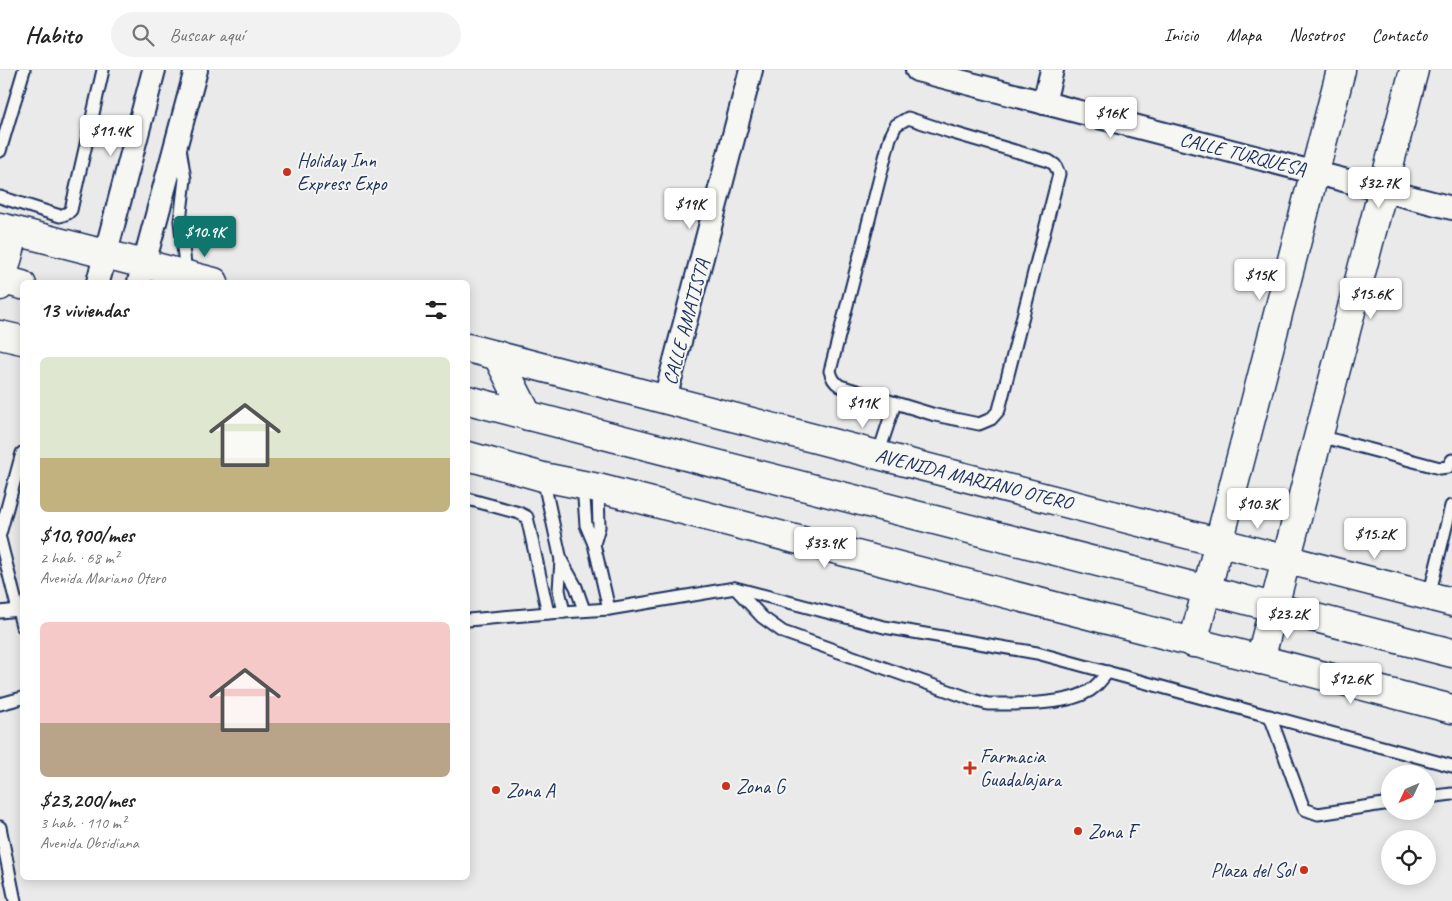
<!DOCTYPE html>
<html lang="es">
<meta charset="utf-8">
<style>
:root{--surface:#fff;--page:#f2f2f2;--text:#222;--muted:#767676;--line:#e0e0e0;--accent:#0f766e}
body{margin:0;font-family:Caveat,sans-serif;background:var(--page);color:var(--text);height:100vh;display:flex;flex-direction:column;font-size:19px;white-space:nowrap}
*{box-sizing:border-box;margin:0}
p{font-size:16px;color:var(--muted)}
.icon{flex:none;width:28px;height:28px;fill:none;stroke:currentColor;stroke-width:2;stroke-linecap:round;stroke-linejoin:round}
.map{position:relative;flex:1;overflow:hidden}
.sheet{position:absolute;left:20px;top:210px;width:450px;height:600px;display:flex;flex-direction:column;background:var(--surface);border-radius:8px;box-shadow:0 2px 12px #0003}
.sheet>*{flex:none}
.needle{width:32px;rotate:226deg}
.buttons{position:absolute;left:1381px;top:695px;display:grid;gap:10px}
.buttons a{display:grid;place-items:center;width:55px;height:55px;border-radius:50%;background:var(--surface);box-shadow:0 2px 12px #0003;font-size:25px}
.price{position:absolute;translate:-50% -42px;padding:0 11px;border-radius:5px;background:#fff;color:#222;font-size:16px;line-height:32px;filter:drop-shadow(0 1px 2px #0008)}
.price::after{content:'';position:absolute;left:50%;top:30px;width:15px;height:11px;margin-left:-8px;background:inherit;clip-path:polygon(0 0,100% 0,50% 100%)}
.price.active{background:var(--accent);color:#fff}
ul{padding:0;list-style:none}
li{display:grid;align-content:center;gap:10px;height:265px;padding:0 20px}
li span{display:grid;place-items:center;height:155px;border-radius:8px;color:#555}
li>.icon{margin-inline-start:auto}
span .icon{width:90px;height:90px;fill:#fffc;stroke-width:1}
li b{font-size:21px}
h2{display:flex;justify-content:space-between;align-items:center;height:60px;padding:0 20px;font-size:21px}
header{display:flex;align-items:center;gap:30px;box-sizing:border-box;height:70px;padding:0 25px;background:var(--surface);border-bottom:1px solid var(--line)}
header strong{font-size:24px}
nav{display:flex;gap:28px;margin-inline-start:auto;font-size:18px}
.search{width:350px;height:45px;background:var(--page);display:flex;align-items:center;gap:12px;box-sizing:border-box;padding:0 18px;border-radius:28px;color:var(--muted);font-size:19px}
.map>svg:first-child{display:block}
</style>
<header>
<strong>Habito</strong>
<div class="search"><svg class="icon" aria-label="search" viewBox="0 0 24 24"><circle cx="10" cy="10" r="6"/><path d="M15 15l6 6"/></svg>Buscar aquí</div>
<nav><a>Inicio</a><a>Mapa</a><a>Nosotros</a><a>Contacto</a></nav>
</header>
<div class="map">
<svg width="1452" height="831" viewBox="0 0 1452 831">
<rect width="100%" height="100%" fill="#e9eae9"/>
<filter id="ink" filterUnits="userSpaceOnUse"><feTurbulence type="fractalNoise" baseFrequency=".02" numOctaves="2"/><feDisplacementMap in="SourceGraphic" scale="10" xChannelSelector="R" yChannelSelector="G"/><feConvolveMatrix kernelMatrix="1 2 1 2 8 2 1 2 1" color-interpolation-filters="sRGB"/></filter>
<g filter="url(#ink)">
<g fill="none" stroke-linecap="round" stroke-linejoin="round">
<defs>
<g id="service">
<path d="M908,48L950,62L1049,91L1055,95L1059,104L999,340L991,349L979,354L935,345L840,316C834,312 832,308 830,301L890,68L896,55Z"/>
<polyline points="180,78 185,109 180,151 186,203"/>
<polyline points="0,81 24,0"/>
<polyline points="0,127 60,146 68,143 71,140 103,0"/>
<polyline points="1319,366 1440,398 1448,397 1452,390"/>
<polyline points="878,385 895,333"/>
<polyline points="543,408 561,490 576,517 584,540"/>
<polyline points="583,415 586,455 594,474 609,539"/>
<polyline points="468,429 519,443 527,447 548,543"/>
<polyline points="0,464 22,383"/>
<polyline points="0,469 22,556"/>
<polyline points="594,474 599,457 598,419"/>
<polyline points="561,490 559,520 564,542"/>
<path d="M735,518L762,547L783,562L977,631L988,634C1015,634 1062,635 1085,623C1095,619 1101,610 1108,602"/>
<polyline points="1429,526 1451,436"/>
<polyline points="0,542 18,540"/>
<polyline points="468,550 548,543 609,539 735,518 884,557 1037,583 1452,696"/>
<polyline points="0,634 22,628"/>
<polyline points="1270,646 1304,739 1318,744 1390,733"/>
<polyline points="1428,727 1452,724"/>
<polyline points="0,757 15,831"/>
</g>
<g id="minor">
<polyline points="917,0 1452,138"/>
<polyline points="1044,33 1052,0"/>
<polyline points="98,212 154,0"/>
<polyline points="139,212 196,0"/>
<polyline points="665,329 751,0"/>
</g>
<g id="tertiary">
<polyline points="0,216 15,161"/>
<polyline points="1193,573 1341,0"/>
<polyline points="1260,590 1414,0"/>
</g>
<g id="secondary">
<polyline points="0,157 214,212"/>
<polyline points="0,265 22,270"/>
<polyline points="468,278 878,385 1452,532"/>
<polyline points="468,386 543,407 598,418 1452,639"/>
</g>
<g id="primary">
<polyline points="0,209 22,215"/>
<polyline points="497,285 528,346"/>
<polyline points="468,330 1452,583"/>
</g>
</defs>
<use href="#service" stroke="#1b2f5e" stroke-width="15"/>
<use href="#minor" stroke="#1b2f5e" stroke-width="26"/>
<use href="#tertiary" stroke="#1b2f5e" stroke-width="31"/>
<use href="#secondary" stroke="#1b2f5e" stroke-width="31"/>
<use href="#primary" stroke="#1b2f5e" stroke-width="31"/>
<use href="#service" stroke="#f6f6f2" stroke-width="11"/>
<use href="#minor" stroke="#f6f6f2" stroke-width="22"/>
<use href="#tertiary" stroke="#f6f6f2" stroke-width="28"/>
<use href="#secondary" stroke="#f6f6f2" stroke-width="28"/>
<use href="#primary" stroke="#f6f6f2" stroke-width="28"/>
</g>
</g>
<g fill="#c8321e" stroke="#f6f6f2" stroke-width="2">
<circle cx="287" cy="102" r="5"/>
<path d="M967.5 690.5h5v5h5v5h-5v5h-5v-5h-5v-5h5z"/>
<circle cx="726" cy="716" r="5"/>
<circle cx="496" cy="720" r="5"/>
<circle cx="1078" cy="761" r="5"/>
<circle cx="1304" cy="800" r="5"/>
</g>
<g text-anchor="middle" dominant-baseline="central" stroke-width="4" stroke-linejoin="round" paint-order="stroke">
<g font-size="20" fill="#1b2f5e" stroke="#f6f6f2">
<text transform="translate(1243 84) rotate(14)">CALLE TURQUESA</text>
<text transform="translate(686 252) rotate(-75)">CALLE AMATISTA</text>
<text transform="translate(974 409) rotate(14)">AVENIDA MARIANO OTERO</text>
</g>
<g font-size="20" fill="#1b2f5e" stroke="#f6f6f2" text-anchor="start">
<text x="297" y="90">Holiday Inn<tspan x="297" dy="23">Express Expo</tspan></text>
<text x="980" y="686">Farmacia<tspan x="980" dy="23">Guadalajara</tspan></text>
<text x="736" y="716">Zona G</text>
<text x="506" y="720">Zona A</text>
<text x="1088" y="761">Zona F</text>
<text x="1294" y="800" text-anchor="end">Plaza del Sol</text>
</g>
</g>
</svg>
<div class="buttons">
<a><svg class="needle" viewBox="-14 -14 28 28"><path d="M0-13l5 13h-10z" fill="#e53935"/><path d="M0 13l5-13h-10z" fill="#767676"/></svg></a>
<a><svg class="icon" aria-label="locate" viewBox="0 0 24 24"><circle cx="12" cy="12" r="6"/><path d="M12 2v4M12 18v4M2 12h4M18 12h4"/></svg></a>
</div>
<b class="price" style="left:1111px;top:69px">$16K</b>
<b class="price" style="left:111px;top:87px">$11.4K</b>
<b class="price" style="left:1379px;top:139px">$32.7K</b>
<b class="price" style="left:690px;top:160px">$19K</b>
<b class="price active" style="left:205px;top:188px">$10.9K</b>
<b class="price" style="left:1260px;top:231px">$15K</b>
<b class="price" style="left:1371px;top:250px">$15.6K</b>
<b class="price" style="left:863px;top:359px">$11K</b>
<b class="price" style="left:1258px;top:460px">$10.3K</b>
<b class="price" style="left:1375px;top:490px">$15.2K</b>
<b class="price" style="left:825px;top:499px">$33.9K</b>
<b class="price" style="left:1288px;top:570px">$23.2K</b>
<b class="price" style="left:1351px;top:635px">$12.6K</b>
<section class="sheet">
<h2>13 viviendas<svg class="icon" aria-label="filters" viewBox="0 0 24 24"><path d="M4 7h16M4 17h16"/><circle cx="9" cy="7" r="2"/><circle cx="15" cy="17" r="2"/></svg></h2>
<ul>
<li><span style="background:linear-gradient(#dfe7d0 65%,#c2b280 0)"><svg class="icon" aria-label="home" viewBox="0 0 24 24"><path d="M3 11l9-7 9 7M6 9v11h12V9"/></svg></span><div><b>$10,900/mes</b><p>2 hab. · 68 m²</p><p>Avenida Mariano Otero</p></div></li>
<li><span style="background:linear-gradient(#f6c9c9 65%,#b9a48a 0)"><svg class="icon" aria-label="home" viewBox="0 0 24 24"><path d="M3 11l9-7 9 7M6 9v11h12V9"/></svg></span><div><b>$23,200/mes</b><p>3 hab. · 110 m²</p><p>Avenida Obsidiana</p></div></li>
</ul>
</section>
</div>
